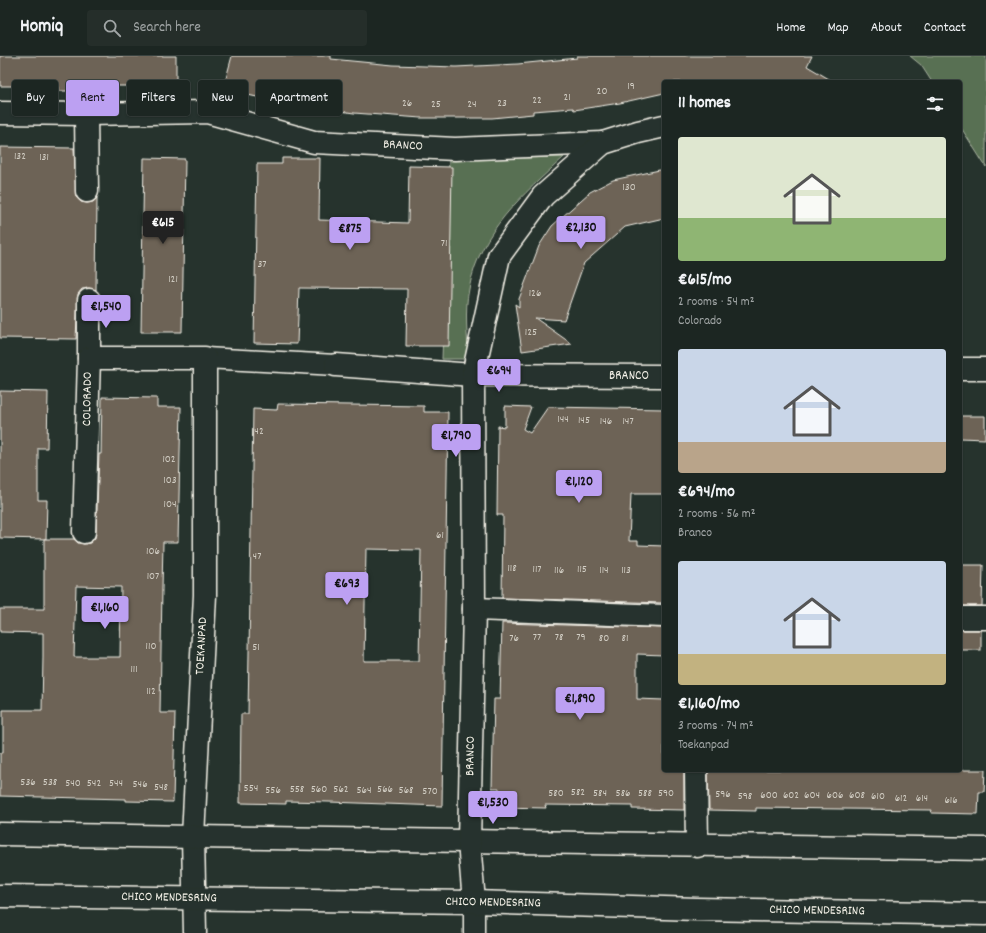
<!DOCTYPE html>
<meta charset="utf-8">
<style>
:root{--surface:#1c2622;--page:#252e2a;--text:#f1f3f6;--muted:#a0a5a5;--line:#3a4340;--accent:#bca0f2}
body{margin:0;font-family:Dekko,sans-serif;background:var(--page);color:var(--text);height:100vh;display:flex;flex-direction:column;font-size:15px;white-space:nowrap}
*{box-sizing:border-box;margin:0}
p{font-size:13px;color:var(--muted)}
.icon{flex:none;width:22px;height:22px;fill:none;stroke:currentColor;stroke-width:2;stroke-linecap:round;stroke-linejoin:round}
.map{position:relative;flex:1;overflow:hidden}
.side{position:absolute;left:662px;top:24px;width:300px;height:692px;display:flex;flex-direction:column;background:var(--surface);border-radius:4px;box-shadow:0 1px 3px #0004,0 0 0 1px var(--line)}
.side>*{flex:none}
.guide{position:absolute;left:12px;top:24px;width:380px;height:36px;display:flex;gap:8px}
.price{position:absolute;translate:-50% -34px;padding:0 9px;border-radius:4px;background:var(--accent);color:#111;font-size:13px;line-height:26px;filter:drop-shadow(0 1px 2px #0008)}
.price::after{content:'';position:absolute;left:50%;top:24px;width:12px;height:9px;margin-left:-6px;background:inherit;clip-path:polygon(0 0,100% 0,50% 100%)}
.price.selected{background:#222;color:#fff}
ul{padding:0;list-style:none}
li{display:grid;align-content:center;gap:8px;height:212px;padding:0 16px}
li span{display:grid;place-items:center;height:124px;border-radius:4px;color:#555}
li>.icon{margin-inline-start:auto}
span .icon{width:72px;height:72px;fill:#fffc;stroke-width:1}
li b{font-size:17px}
h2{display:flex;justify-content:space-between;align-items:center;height:48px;padding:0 16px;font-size:17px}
.chip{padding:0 14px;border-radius:4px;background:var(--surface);box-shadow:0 1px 3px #0004,0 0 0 1px var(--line);font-size:14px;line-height:36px}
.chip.selected{background:var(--accent);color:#111}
header{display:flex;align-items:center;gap:24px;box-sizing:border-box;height:56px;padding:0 20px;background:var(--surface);border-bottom:1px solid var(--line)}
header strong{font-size:19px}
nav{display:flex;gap:22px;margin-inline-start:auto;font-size:14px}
.search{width:280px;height:36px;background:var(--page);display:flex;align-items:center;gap:10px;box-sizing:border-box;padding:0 14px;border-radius:4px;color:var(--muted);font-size:15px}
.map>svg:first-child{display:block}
</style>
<header>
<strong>Homiq</strong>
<div class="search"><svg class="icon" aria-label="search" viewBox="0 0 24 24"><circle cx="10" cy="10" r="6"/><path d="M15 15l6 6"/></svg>Search here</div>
<nav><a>Home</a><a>Map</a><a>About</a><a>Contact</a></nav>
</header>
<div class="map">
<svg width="986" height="877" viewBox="0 0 986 877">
<rect width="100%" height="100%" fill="#26332d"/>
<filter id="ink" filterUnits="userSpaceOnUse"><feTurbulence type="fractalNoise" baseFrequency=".025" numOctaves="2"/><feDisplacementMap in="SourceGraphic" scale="8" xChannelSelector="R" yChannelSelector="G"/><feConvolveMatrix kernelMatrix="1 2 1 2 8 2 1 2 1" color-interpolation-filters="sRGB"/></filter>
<g filter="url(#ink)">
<g fill="#596f53" stroke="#a6b09e">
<polygon points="910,0 986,0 986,111 960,70 960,26 932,26 921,9"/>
<path d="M564,101C523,139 480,174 469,233C464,255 468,281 468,303H442L449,103Z"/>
</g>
<g fill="#6d6357" stroke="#f4f1e8" fill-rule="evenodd">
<polygon points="0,0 176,0 176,29 164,30 164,35 134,35 134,30 88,30 88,35 58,35 58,30 0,30"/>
<polygon points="232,0 331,0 331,3 393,9 456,11 518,8 577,2 577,0 812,0 807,10 834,26 664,26 664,37 620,47 574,54 573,52 533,55 533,58 492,62 421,62 354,57 285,47 243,38 244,35 224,30"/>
<polygon points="0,91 74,92 76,141 81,146 87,147 93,146 97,142 96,234 89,232 82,233 78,238 76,283 0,282"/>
<polygon points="144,102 185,103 182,276 141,276"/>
<polygon points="282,102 320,102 319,164 408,167 409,110 452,111 449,290 406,290 407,233 299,232 297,288 254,287 257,108 282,108"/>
<polygon points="664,113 664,162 625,171 584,207 564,264 535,262 572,288 522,295 515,248 519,251 519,243 539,190 552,170 590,136 613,124"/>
<polygon points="0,335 48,336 47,392 38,392 38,444 47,444 46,483 0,482"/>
<path d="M102,341L157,342V351H181L178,486H163L162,532L160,657H175L173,746L126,745V743L0,740V697H3V654H42L43,601V577L0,576V553H44V483H74L78,487L84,488L90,487L95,482L96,476L99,398H101ZM76,530L121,531L120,601H74Z"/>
<path d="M278,348L424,350V356H448L442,750L329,746L286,745V748L240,747L241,658H248L253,353L277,354ZM366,493L421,494L419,605H364Z"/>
<polygon points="505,350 531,351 523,373 530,377 548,351 664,353 664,438 631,438 629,485 638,485 638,489 664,490 664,547 502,542 503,459 497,459 498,370 505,371"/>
<polygon points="960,360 985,360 985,383 960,382"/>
<polygon points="960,509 983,509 982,550 960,550"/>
<polygon points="502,567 664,572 664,599 637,598 637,643 664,644 664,714 684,714 684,754 632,753 632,750 545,749 546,752 499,751 499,732 492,732 494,643 500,643"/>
<rect x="960" y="574" width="21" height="20"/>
<polygon points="708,714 985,714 984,736 979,736 978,758 931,757 932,754 756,752 756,755 709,754"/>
</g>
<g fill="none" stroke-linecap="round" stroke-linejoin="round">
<defs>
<g id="pedestrian">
<polyline points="205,302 336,309"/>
<polyline points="474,877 474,846"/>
</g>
<g id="minor">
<polyline points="0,57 86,58 207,56 314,86 455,93 603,87"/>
<polyline points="86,58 87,135"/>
<polyline points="89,302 89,244"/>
<polyline points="336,309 473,319 664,320"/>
<polyline points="960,313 986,313"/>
<polyline points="84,476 89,302 205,302 205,539 193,781 195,877"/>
<polyline points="474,553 664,560"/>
<polyline points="960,562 986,562"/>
<polyline points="696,714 697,790"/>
<polyline points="0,778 986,793"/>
<polyline points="474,846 469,786 474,553 473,319 499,200 543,140 603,87 638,76 664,70"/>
</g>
<polyline id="tertiary" points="0,840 474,846 697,853 986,858"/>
</defs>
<use href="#pedestrian" stroke="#f4f1e8" stroke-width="23"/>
<use href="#minor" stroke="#f4f1e8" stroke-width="25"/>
<use href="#tertiary" stroke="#f4f1e8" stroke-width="25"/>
<use href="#pedestrian" stroke="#26332d" stroke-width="20"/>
<use href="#minor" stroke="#26332d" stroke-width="22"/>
<use href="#tertiary" stroke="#26332d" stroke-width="22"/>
</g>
</g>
<g text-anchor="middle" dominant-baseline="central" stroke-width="3" stroke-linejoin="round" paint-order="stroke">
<g font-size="11" fill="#d2cec4">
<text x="631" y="31">19</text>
<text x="602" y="36">20</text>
<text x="567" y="42">21</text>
<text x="537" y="45">22</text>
<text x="407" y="48">26</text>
<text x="502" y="48">23</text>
<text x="436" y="49">25</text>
<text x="472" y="49">24</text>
<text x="20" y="101">132</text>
<text x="44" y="102">131</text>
<text x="629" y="132">130</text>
<text x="444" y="188">71</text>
<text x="262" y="209">37</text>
<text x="173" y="224">121</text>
<text x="535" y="238">126</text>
<text x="531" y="277">125</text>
<text x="563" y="364">144</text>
<text x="584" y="365">145</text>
<text x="606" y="366">146</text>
<text x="628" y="366">147</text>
<text x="259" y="376">42</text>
<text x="169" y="404">102</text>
<text x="170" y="425">103</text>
<text x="170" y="449">104</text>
<text x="440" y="480">61</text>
<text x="153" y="496">106</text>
<text x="257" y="501">47</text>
<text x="512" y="513">118</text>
<text x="537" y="514">117</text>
<text x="582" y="514">115</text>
<text x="559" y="515">116</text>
<text x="604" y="515">114</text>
<text x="626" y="515">113</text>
<text x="153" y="521">107</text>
<text x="537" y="582">77</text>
<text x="559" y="582">78</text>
<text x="581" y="582">79</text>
<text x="514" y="583">76</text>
<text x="604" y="583">80</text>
<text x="625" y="583">81</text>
<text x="151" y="591">110</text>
<text x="256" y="592">51</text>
<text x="134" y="614">111</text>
<text x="151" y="636">112</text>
<text x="28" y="727">536</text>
<text x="50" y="727">538</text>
<text x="73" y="728">540</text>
<text x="94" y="728">542</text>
<text x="116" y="728">544</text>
<text x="140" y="729">546</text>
<text x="161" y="732">548</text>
<text x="251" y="733">554</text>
<text x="297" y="734">558</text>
<text x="319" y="734">560</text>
<text x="341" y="734">562</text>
<text x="385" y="734">566</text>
<text x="273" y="735">556</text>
<text x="364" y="735">564</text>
<text x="406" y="735">568</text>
<text x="430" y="736">570</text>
<text x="578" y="737">582</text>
<text x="556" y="738">580</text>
<text x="600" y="738">584</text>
<text x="623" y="738">586</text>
<text x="645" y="738">588</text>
<text x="666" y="738">590</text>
<text x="723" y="739">596</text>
<text x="769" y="740">600</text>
<text x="791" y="740">602</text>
<text x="812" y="740">604</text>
<text x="835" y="740">606</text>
<text x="857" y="740">608</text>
<text x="745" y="741">598</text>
<text x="878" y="741">610</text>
<text x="901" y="743">612</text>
<text x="922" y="743">614</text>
<text x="951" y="745">616</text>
</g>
<g font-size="13" fill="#f4f1e8" stroke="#26332d">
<text transform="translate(403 90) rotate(3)">BRANCO</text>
<text x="629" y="320">BRANCO</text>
<text transform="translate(88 343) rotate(-89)">COLORADO</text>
<text transform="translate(202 590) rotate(-87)">TOEKANPAD</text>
<text transform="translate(471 700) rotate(-89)">BRANCO</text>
<text transform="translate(169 842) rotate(1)">CHICO MENDESRING</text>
<text transform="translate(493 847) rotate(1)">CHICO MENDESRING</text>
<text transform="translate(817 855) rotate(1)">CHICO MENDESRING</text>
</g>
</g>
</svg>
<b class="price selected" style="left:163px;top:189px">€615</b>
<b class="price" style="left:581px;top:194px">€2,130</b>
<b class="price" style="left:350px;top:195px">€875</b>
<b class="price" style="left:106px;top:273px">€1,540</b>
<b class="price" style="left:499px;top:337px">€694</b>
<b class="price" style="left:456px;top:402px">€1,790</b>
<b class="price" style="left:579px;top:448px">€1,120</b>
<b class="price" style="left:347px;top:550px">€693</b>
<b class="price" style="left:105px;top:574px">€1,160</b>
<b class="price" style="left:580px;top:665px">€1,890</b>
<b class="price" style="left:493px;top:769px">€1,530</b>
<div class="guide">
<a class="chip">Buy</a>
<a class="chip selected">Rent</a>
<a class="chip">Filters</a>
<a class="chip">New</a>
<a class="chip">Apartment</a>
</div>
<section class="side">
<h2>11 homes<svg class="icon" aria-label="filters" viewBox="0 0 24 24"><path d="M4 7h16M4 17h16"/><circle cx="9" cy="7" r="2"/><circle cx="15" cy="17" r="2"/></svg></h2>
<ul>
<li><span style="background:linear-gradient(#dfe7d0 65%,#8fb573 0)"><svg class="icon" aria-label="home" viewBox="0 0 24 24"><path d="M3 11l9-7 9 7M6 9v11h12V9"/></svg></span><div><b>€615/mo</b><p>2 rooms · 54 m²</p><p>Colorado</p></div></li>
<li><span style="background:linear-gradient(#c9d6e8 75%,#b9a48a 0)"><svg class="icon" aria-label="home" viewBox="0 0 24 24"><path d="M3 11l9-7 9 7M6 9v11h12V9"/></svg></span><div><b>€694/mo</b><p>2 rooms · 56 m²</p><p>Branco</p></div></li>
<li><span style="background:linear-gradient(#c9d6e8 75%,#c2b280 0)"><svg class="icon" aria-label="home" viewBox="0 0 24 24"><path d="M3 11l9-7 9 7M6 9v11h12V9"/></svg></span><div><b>€1,160/mo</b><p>3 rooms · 74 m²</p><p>Toekanpad</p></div></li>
</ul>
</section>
</div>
